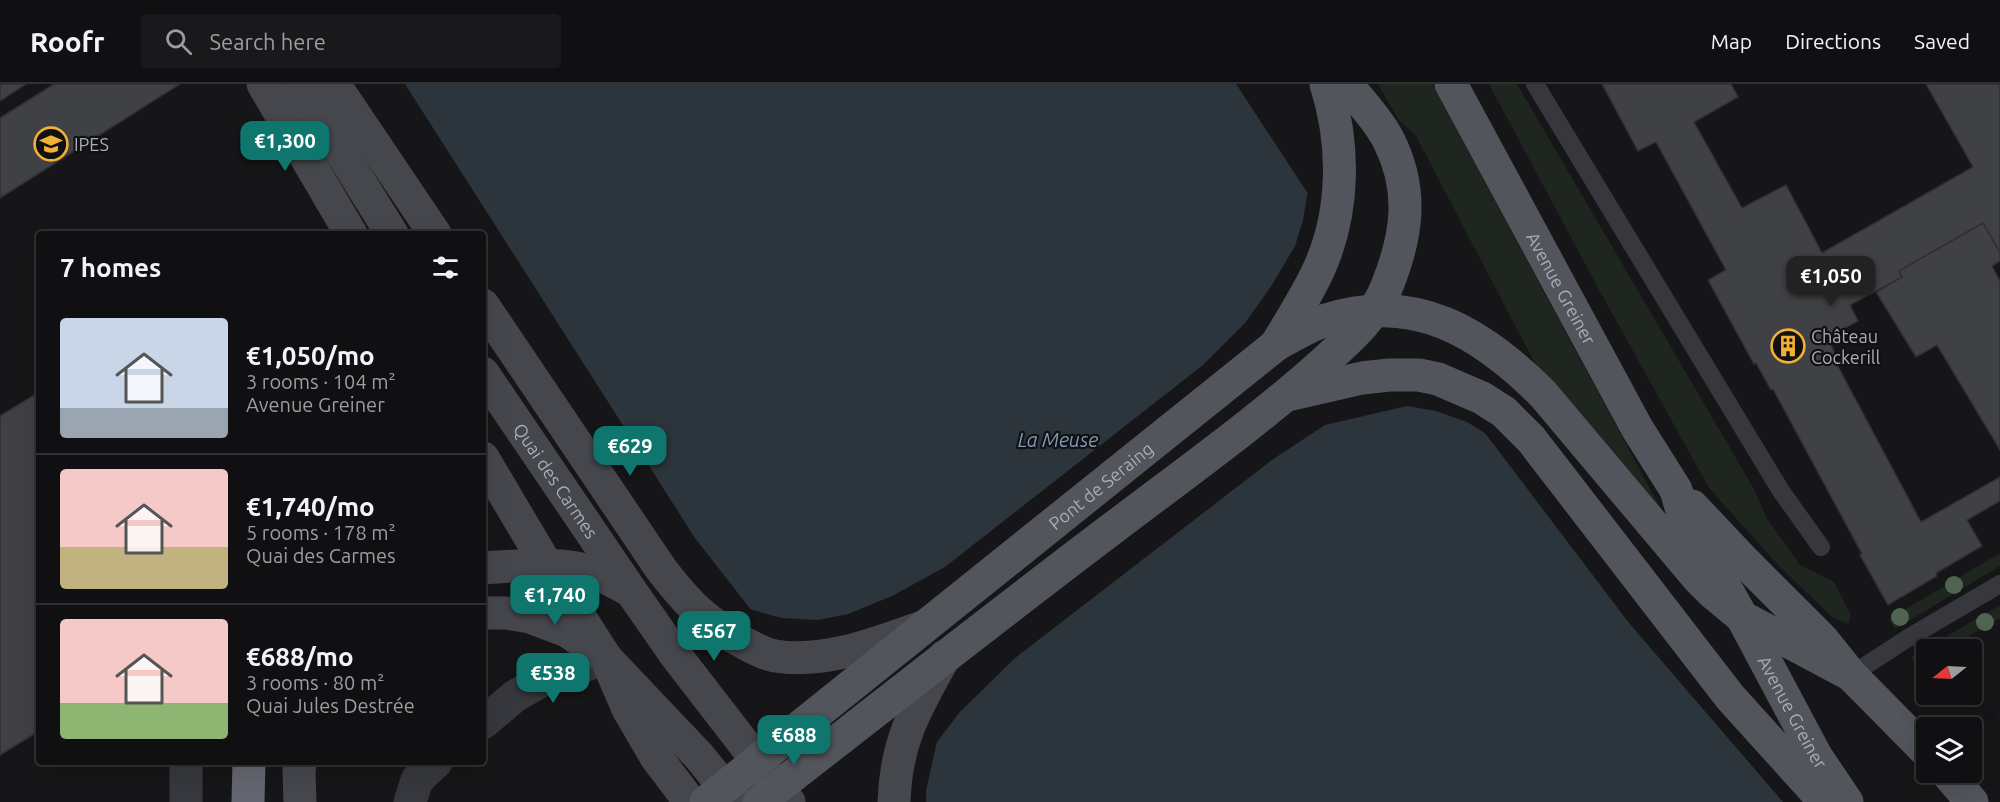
<!DOCTYPE html>
<meta charset="utf-8">
<style>
:root{--surface:#101012;--page:#19191b;--text:#f1f3f6;--muted:#9c9d9f;--line:#303032;--accent:#0f766e}
body{margin:0;font-family:Ubuntu,sans-serif;background:var(--page);color:var(--text);height:100vh;display:flex;flex-direction:column;font-size:22px;white-space:nowrap}
*{box-sizing:border-box;margin:0}
p{font-size:20px;color:var(--muted)}
.icon{flex:none;width:33px;height:33px;fill:none;stroke:currentColor;stroke-width:2;stroke-linecap:round;stroke-linejoin:round}
.map{position:relative;flex:1;overflow:hidden}
.side{position:absolute;left:36px;top:147px;width:450px;height:534px;display:flex;flex-direction:column;background:var(--surface);border-radius:6px;box-shadow:0 6px 24px #0002,0 0 0 2px var(--line)}
.side>*{flex:none}
.needle{width:39px;rotate:252deg}
.fabs{position:absolute;left:1916px;top:555px;display:grid;gap:12px}
.fabs a{display:grid;place-items:center;width:66px;height:66px;border-radius:6px;background:var(--surface);box-shadow:0 6px 24px #0002,0 0 0 2px var(--line);font-size:30px}
.price{position:absolute;translate:-50% -51px;padding:0 14px;border-radius:12px;background:var(--accent);color:#fff;font-size:20px;line-height:39px;filter:drop-shadow(0 2px 3px #0008)}
.price::after{content:'';position:absolute;left:50%;top:36px;width:18px;height:14px;margin-left:-9px;background:inherit;clip-path:polygon(0 0,100% 0,50% 100%)}
.price.on{background:#222;color:#fff}
ul{padding:0;list-style:none}
li{display:flex;align-items:center;gap:18px;height:150px;padding:0 24px}
li+li{border-top:2px solid var(--line)}
li span{display:grid;place-items:center;flex:none;width:168px;height:120px;border-radius:6px;color:#555}
li>.icon{margin-inline-start:auto}
span .icon{width:72px;height:72px;fill:#fffc;stroke-width:1}
li b{font-size:26px}
h2{display:flex;justify-content:space-between;align-items:center;height:72px;padding:0 24px;font-size:26px}
header{display:flex;align-items:center;gap:36px;box-sizing:border-box;height:84px;padding:0 30px;background:var(--surface);border-bottom:2px solid var(--line)}
header strong{font-size:28px}
nav{display:flex;gap:33px;margin-inline-start:auto;font-size:21px}
.search{width:420px;height:54px;background:var(--page);display:flex;align-items:center;gap:15px;box-sizing:border-box;padding:0 21px;border-radius:6px;color:var(--muted);font-size:22px}
.map>svg:first-child{display:block}
</style>
<header>
<strong>Roofr</strong>
<div class="search"><svg class="icon" aria-label="search" viewBox="0 0 24 24"><circle cx="10" cy="10" r="6"/><path d="M15 15l6 6"/></svg>Search here</div>
<nav><a>Map</a><a>Directions</a><a>Saved</a></nav>
</header>
<div class="map">
<svg width="2000" height="718" viewBox="0 0 2000 718">
<rect width="100%" height="100%" fill="#161618"/>
<g fill="#1e261f">
<polygon points="1378,0 1432,0 1674,449 1553,314 1416,52 1398,35"/>
<polygon points="1489,0 1517,0 1754,405 1767,435 1800,481 1834,498 1851,531 1848,540 1832,533 1779,482 1709,404 1597,202"/>
<polygon points="2000,469 2000,482 1895,545 1889,535"/>
<polygon points="2000,521 2000,534 1946,565 1926,566 1926,578 1917,583 1911,573"/>
</g>
<polygon fill="#2c353c" points="405,0 1236,0 1307,108 1485,349 1629,539 1783,718 901,718 695,454"/>
<polygon fill="#161618" points="1308,106 1493,354 1467,338 1436,327 1407,322 1325,341 1272,376 1015,574 959,629 937,658 926,707 926,718 897,718 746,524 781,534 818,536 848,530 892,512 945,483 1203,281 1245,239 1272,201 1295,162 1303,136"/>
<g fill="#404145" stroke="#303034" stroke-width="1.5">
<polygon points="0,0 26,0 0,17"/>
<polygon points="54,0 180,0 0,114 0,34"/>
<polygon points="1602,0 1731,0 1738,13 1694,38 1742,124 1786,101 1822,169 1973,83 1926,0 2000,0 2000,169 1983,139 1899,187 1902,193 1850,221 1858,237 1828,253 1836,272 1833,273 1921,438 2000,393 2000,417 1967,436 1982,462 1936,489 1937,492 1888,521 1860,471 1862,470 1773,305 1771,306 1756,279 1754,280 1708,196 1726,186 1656,58 1638,67"/>
<polygon points="1983,139 2000,169 2000,177 1992,182 2000,197 2000,366 1937,261 1916,273 1876,208 1902,193 1899,187"/>
<polygon points="39,308 39,647 0,671 0,332"/>
</g>
<g fill="none" stroke-linecap="round" stroke-linejoin="round">
<g stroke="#37383d" stroke-width="18">
<polyline points="1535,0 1781,407 1821,463"/>
<polyline points="1851,591 1908,554 2000,500"/>
</g>
<g stroke="#37383d" stroke-width="33">
<polyline points="483,639 515,612 541,597 606,574"/>
<polyline points="186,718 186,678"/>
<polyline points="410,718 417,696 436,678"/>
</g>
<g stroke="#45474d" stroke-width="33">
<polyline points="263,0 351,150"/>
<polyline points="299,0 392,150"/>
<polyline points="334,0 435,150"/>
<path d="M483,221L661,485C688,520 706,539 746,560C755,565 765,570 775,572C825,580 877,559 922,543"/>
<path id="s1" d="M483,289L631,507L677,573L789,718"/>
<polyline points="483,374 547,482 606,574 699,672 736,718"/>
<path d="M483,484C519,482 560,477 596,489C607,494 618,500 629,506"/>
<polyline points="483,529 507,529 530,533 567,547 606,574 628,625 656,673 690,718"/>
<polyline points="300,678 299,688 300,718"/>
<path d="M894,718C896,656 916,624 945,572"/>
</g>
<g stroke="#53555c" stroke-width="33">
<path id="s2" d="M1451,0L1637,344L1676,406L1685,437L1700,458L1742,533L1816,672L1847,718"/>
<path d="M1276,261C1291,236 1307,211 1319,185C1345,127 1345,60 1326,0"/>
<polyline points="1288,311 1362,294 1389,291 1419,291 1438,295 1482,314 1504,328 1531,355 1730,613 1825,718"/>
<polyline points="1692,422 1745,478 1823,556 1851,591 1926,667"/>
<path id="s3" d="M766,670L1276,261C1292,252 1308,242 1326,236C1415,207 1482,249 1543,310L1697,493L1713,509L1742,533L1851,591"/>
<polyline points="1946,688 1972,718"/>
<path d="M786,697C895,612 1003,527 1113,444C1184,390 1257,338 1323,279C1347,257 1375,234 1387,202C1407,152 1414,107 1389,57C1379,36 1360,18 1347,0"/>
</g>
<polyline stroke="#63666e" stroke-width="33" points="248,718 249,678"/>
<g stroke="#53555c" stroke-width="33">
<polyline points="706,718 766,670"/>
<polyline points="759,718 786,697"/>
</g>
</g>
<g fill="#506452">
<circle cx="1954" cy="501" r="9"/>
<circle cx="1900" cy="533" r="9"/>
<circle cx="1985" cy="538" r="9"/>
</g>
<defs>
<symbol id="school-ring" viewBox="-11 -11 22 22"><circle r="9.5" fill="#111113" stroke="#f2b134" stroke-width="1.5"/><path d="M0-5L7-2L0 1L-7-2ZM-4 1L0 2.5L4 1V4Q0 6-4 4Z" fill="#f2b134"/></symbol>
<symbol id="building-ring" viewBox="-11 -11 22 22"><circle r="9.5" fill="#111113" stroke="#f2b134" stroke-width="1.5"/><path d="M-4-6H4V6H1V3H-1V6H-4ZM-2.5-4.3h1.7v1.8h-1.7ZM.8-4.3h1.7v1.8H.8ZM-2.5-1h1.7V.8h-1.7ZM.8-1h1.7V.8H.8Z" fill="#f2b134"/></symbol>
</defs>
<g fill-rule="evenodd">
<use href="#school-ring" x="32" y="41" width="38" height="38"/>
<use href="#building-ring" x="1769" y="243" width="38" height="38"/>
</g>
<g text-anchor="middle" dominant-baseline="central" stroke-width="4.5" stroke-linejoin="round" paint-order="stroke">
<g font-size="18" fill="#a8adb8" stroke="#111113" text-anchor="start">
<text x="74" y="60">IPES</text>
<text x="1811" y="252">Château<tspan x="1811" dy="21">Cockerill</tspan></text>
</g>
<g font-size="18" fill="#a8adb8" stroke="#111113">
<text stroke="none"><textPath href="#s2" startOffset="232">Avenue Greiner</textPath></text>
<text stroke="none"><textPath href="#s1" startOffset="130">Quai des Carmes</textPath></text>
<text stroke="none"><textPath href="#s3" startOffset="429">Pont de Seraing</textPath></text>
<text stroke="none"><textPath href="#s2" startOffset="716">Avenue Greiner</textPath></text>
</g>
<g font-size="20" font-style="italic" fill="#7f9bb3" stroke="#111113">
<text x="1058" y="355">La Meuse</text>
</g>
</g>
</svg>
<div class="fabs">
<a><svg class="needle" viewBox="-14 -14 28 28"><path d="M0-13l5 13h-10z" fill="#e53935"/><path d="M0 13l5-13h-10z" fill="#9c9d9f"/></svg></a>
<a><svg class="icon" aria-label="layers" viewBox="0 0 24 24"><path d="M12 4l9 5-9 5-9-5zM3 14l9 5 9-5"/></svg></a>
</div>
<b class="price" style="left:285px;top:88px">€1,300</b>
<b class="price on" style="left:1831px;top:223px">€1,050</b>
<b class="price" style="left:630px;top:393px">€629</b>
<b class="price" style="left:555px;top:542px">€1,740</b>
<b class="price" style="left:714px;top:578px">€567</b>
<b class="price" style="left:553px;top:620px">€538</b>
<b class="price" style="left:794px;top:682px">€688</b>
<section class="side">
<h2>7 homes<svg class="icon" aria-label="filters" viewBox="0 0 24 24"><path d="M4 7h16M4 17h16"/><circle cx="9" cy="7" r="2"/><circle cx="15" cy="17" r="2"/></svg></h2>
<ul>
<li><span style="background:linear-gradient(#c9d6e8 75%,#9aa5b1 0)"><svg class="icon" aria-label="home" viewBox="0 0 24 24"><path d="M3 11l9-7 9 7M6 9v11h12V9"/></svg></span><div><b>€1,050/mo</b><p>3 rooms · 104 m²</p><p>Avenue Greiner</p></div></li>
<li><span style="background:linear-gradient(#f6c9c9 65%,#c2b280 0)"><svg class="icon" aria-label="home" viewBox="0 0 24 24"><path d="M3 11l9-7 9 7M6 9v11h12V9"/></svg></span><div><b>€1,740/mo</b><p>5 rooms · 178 m²</p><p>Quai des Carmes</p></div></li>
<li><span style="background:linear-gradient(#f6c9c9 70%,#8fb573 0)"><svg class="icon" aria-label="home" viewBox="0 0 24 24"><path d="M3 11l9-7 9 7M6 9v11h12V9"/></svg></span><div><b>€688/mo</b><p>3 rooms · 80 m²</p><p>Quai Jules Destrée</p></div></li>
</ul>
</section>
</div>
